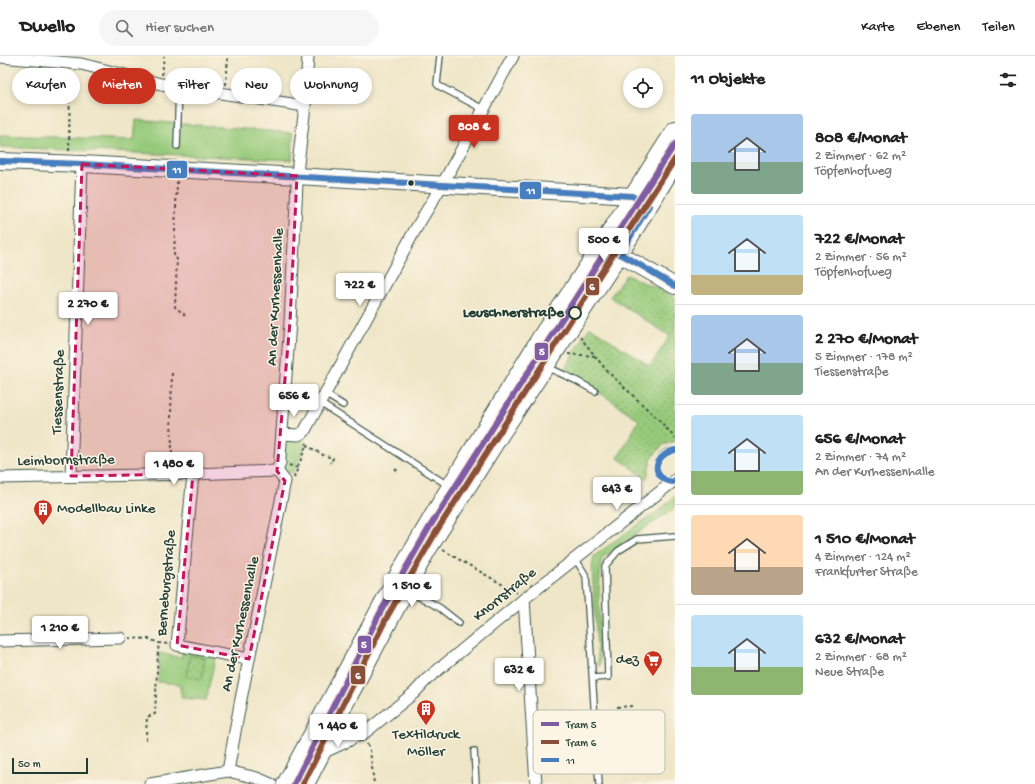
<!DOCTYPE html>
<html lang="de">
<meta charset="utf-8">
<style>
:root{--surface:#fff;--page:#f6f6f6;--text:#222;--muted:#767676;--line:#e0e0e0;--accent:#c8321e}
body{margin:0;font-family:"Gochi Hand",sans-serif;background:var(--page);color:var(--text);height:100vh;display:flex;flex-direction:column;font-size:15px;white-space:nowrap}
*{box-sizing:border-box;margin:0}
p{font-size:13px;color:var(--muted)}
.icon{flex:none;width:22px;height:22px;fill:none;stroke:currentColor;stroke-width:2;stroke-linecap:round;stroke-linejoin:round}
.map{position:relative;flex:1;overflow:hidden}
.side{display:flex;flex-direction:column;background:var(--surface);width:360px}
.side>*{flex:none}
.banner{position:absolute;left:12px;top:12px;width:380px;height:36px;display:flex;gap:8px}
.controls{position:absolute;left:623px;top:12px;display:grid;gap:8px}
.controls a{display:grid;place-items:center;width:40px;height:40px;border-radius:50%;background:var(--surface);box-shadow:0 2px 6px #0003;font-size:20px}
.scale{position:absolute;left:12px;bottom:10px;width:76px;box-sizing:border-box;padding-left:4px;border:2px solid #1f3d34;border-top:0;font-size:11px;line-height:14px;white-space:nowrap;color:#1f3d34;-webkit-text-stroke:3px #fcf5e5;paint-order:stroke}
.price{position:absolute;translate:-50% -34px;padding:0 9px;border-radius:4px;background:#fff;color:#222;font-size:13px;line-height:26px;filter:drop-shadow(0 1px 2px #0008)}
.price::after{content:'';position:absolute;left:50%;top:24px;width:12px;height:9px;margin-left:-6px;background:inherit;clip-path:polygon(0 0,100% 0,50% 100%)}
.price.active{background:var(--accent);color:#fff}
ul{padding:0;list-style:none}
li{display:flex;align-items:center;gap:12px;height:100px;padding:0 16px}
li+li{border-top:1px solid var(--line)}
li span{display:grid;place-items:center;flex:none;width:112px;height:80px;border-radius:4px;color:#555}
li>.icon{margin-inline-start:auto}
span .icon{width:48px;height:48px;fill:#fffc;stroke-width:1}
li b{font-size:17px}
h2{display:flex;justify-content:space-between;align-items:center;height:48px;padding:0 16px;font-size:17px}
.pill{padding:0 14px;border-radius:18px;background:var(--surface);box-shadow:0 2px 6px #0003;font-size:14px;line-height:36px}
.pill.active{background:var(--accent);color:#fff}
header{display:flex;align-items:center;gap:24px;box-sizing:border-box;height:56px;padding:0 20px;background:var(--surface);border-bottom:1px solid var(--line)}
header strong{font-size:19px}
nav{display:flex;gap:22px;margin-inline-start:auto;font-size:14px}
.search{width:280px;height:36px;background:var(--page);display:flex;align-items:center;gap:10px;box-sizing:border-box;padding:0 14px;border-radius:22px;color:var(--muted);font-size:15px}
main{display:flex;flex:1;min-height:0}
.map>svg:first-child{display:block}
</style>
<header>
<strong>Dwello</strong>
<div class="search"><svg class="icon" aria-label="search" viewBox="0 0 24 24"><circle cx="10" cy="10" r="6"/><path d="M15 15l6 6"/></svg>Hier suchen</div>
<nav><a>Karte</a><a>Ebenen</a><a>Teilen</a></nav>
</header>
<main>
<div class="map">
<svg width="675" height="728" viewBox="0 0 675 728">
<defs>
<pattern id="park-dots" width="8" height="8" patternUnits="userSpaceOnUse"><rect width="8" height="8" fill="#97ca7a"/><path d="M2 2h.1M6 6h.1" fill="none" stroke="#7ba565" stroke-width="1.8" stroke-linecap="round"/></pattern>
</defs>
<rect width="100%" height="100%" fill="#fcf5e5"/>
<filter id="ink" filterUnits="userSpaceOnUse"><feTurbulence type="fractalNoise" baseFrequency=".025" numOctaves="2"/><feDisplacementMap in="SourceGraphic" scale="8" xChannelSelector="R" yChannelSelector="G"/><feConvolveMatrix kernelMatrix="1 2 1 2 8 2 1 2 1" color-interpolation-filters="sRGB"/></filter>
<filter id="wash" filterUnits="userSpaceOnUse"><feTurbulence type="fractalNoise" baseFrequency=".012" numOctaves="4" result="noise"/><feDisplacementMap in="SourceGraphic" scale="16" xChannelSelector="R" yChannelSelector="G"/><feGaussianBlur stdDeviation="0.9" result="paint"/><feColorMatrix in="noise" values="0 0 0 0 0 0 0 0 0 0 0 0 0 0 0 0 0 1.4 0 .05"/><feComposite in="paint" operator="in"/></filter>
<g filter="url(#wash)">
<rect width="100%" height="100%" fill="#efe6c8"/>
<g fill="#97ca7a" stroke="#5b8457">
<polygon points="136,64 293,77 292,104 0,91 0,79 134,84"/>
<polygon points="295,382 306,386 293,417 283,414 287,385 290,383"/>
<path d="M675,440V452C652,468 629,482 607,499L603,501L601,506L599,537L600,610H598L592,510L594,500L634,471L661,453Z"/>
<polygon points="183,594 216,599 206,644 182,642 179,628 158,626 159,597 181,602"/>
</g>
<g fill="url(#park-dots)" stroke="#5b8457">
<polygon points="626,219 659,233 675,242 675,320 672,324 675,326 675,385 663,389 651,403 647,423 618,402 639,364 565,312 590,271 650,310 670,280 610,241"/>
<polygon points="190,599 205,602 202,623 186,620"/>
</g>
</g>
<g filter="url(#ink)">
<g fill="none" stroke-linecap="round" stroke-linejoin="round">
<defs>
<g id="lane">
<polyline points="440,0 437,28 439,30 483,53"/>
<polyline points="177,90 179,31"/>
<polyline points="547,311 575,324 595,335"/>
<polyline points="325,338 343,349"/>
<polyline points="320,347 449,430"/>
<path d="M673,426C670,425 666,424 664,423C649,413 660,395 675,394"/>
<polyline points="575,502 586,520 599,728"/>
<polyline points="407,536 422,542 440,552 459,567"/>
<polyline points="593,622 608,621 605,510 618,495 637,483 675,480"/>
<polyline points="474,695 476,728"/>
</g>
<g id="street">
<polyline points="0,1 81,8 161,28 305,50"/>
<polyline points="282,378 298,379 304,376 415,174 442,129 513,0"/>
<polyline points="193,418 177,589 249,603"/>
<polyline points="71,420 82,108"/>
<polyline points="0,422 193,418 277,415"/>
<polyline points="524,543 536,728"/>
<polyline points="0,585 120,582"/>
<polyline points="329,678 342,684 362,679 414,637 427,623 524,543 675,424"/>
<polyline points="322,697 350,684"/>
<polyline points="228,715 240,648 285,425 277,415 280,407 280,401 290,266 298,108 305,50 308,0"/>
<polyline points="150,728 228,715 257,722 271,728"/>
</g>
<g id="secondary">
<polyline points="0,105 82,108 297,120 533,134 632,140 640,145"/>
<polyline points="610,193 675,230"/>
<polyline points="285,728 397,520 450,430 541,280 602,188 675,73"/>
<polyline points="306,728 322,697 329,678 426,497 502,377 620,198 649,150 675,108"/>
</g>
</defs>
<use href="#lane" stroke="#3e564a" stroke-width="8"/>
<use href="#street" stroke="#3e564a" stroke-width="13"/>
<use href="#secondary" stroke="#3e564a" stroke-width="18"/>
<g stroke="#3e564a" stroke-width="2" stroke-dasharray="3 3" stroke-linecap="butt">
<polyline points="162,19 164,0"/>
<polyline points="226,29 228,0"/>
<polyline points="69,95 70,17"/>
<polyline points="177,125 174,201 177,203 175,251 185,259"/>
<polyline points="580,281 607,315 661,366 675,382"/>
<polyline points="568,298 595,300"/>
<polyline points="306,389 323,399 333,402 331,407 330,406"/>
<polyline points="289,409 298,412"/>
<polyline points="171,410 172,394 171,361 172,315"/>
<polyline points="395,413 399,416"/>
<polyline points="294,422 307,387"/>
<polyline points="443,494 517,537"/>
<polyline points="129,582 149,583 159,587 168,588"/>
<polyline points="617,651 633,650"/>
<polyline points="146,684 146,679 147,661 155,658 158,595 159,587"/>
<polyline points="367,688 370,694 374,728"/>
</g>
<use href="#lane" stroke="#fff" stroke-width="5.5"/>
<use href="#street" stroke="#fff" stroke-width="11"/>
<use href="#secondary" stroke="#fff" stroke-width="16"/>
<defs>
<g id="bus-1">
<polyline points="0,105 82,108 632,140 649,150 620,198"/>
<polyline points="606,182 602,188 635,206 675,230"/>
<path d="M675,394C661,397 648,413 664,423C666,425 670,425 673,426L675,424"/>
</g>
</defs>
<use href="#bus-1" stroke="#fcf5e5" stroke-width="9"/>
<use href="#bus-1" stroke="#477ec0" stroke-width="6"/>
<defs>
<polyline id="tram-1" points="294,728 381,555 429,472 592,216 675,88"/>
<polyline id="tram-2" points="303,728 388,559 436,476 599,220 675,103"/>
</defs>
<use href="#tram-1" stroke="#fcf5e5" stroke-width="9"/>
<use href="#tram-2" stroke="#fcf5e5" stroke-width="9"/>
<use href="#tram-1" stroke="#7f5ca3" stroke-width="6"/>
<use href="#tram-2" stroke="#8a4f38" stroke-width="6"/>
</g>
</g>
<path fill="#c2185b" fill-opacity="0.2" stroke="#c2185b" stroke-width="3" stroke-dasharray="8 5" stroke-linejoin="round" d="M82,108L297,120L290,266L277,415L285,425L249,603L177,589L193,418L71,420Z"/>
<defs>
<symbol id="building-pin" viewBox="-11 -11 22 30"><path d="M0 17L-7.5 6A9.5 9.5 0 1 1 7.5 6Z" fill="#c8321e" stroke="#fcf5e5"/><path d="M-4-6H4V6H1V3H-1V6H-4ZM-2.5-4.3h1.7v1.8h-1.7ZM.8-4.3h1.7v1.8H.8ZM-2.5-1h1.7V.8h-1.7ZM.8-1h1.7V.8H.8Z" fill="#fff"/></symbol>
<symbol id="supermarket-pin" viewBox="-11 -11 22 30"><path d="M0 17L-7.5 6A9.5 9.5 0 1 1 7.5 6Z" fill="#c8321e" stroke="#fcf5e5"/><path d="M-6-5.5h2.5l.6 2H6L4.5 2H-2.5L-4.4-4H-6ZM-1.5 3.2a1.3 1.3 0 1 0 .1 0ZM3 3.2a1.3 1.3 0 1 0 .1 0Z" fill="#fff"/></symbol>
</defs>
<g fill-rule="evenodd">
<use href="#building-pin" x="32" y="442" width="22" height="30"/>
<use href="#supermarket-pin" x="642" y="593" width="22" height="30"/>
<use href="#building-pin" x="415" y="642" width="22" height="30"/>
</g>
<circle fill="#1f3d34" stroke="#fcf5e5" stroke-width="1.5" cx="411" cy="127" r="3.5"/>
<circle fill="#fcf5e5" stroke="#1f3d34" stroke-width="2" cx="575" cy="257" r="6"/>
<g text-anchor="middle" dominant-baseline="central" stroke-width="3" stroke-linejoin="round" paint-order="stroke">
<g font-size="15" fill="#1f3d34" stroke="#fcf5e5">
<text transform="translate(276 241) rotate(-87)">An der Kurhessenhalle</text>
<text transform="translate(59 336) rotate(-88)">Tiessenstraße</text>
<text transform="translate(66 405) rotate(-1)">Leimbornstraße</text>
<text transform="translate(167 527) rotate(-85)">Berneburgstraße</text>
<text transform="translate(505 539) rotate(-39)">Knorrstraße</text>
<text transform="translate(241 568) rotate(-78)">An der Kurhessenhalle</text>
</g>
<g font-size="15" font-weight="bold" fill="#1f3d34" stroke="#fcf5e5" text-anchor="end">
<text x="564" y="257">Leuschnerstraße</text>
</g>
<g font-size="15" fill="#1f3d34" stroke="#fcf5e5" text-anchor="start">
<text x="57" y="453">Modellbau Linke</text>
<text x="639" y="604" text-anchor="end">dez</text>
<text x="426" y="679" text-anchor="middle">Textildruck<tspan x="426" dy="17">Möller</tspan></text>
</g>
</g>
<rect x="533" y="654" width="132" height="64" rx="6" fill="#fcf5e5" stroke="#babeb0" stroke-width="1"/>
<rect x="541" y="666" width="18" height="4" fill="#7f5ca3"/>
<rect x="541" y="684" width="18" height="4" fill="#8a4f38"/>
<rect x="541" y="702" width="18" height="4" fill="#477ec0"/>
<g font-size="11" fill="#1f3d34">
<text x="566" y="672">Tram 5</text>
<text x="566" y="690">Tram 6</text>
<text x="566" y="708">11</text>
</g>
<g stroke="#fcf5e5" stroke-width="1.5">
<rect x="166" y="104" width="22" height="19" rx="4" fill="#477ec0"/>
<rect x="519" y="125" width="23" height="19" rx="4" fill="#477ec0"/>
<rect x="585" y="221" width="15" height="19" rx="4" fill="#8a4f38"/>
<rect x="534" y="286" width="15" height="19" rx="4" fill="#7f5ca3"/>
<rect x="357" y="579" width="15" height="19" rx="4" fill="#7f5ca3"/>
<rect x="350" y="609" width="16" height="20" rx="4" fill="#8a4f38"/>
</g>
<g font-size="11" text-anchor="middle" font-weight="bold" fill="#fff">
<text x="177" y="117">11</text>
<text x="531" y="138">11</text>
<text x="592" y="234">6</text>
<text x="542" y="299">5</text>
<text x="364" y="592">5</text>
<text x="358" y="623">6</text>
</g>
</svg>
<div class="controls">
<a><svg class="icon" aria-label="locate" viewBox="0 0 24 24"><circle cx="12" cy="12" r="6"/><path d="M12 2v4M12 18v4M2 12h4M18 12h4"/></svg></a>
</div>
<div class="scale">50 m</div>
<b class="price active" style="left:474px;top:93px">808 €</b>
<b class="price" style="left:604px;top:206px">500 €</b>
<b class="price" style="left:360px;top:251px">722 €</b>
<b class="price" style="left:88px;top:270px">2 270 €</b>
<b class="price" style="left:294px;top:362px">656 €</b>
<b class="price" style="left:174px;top:430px">1 480 €</b>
<b class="price" style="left:617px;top:455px">643 €</b>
<b class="price" style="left:412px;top:552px">1 510 €</b>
<b class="price" style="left:60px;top:594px">1 210 €</b>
<b class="price" style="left:519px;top:636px">632 €</b>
<b class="price" style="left:338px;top:692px">1 440 €</b>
<div class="banner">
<a class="pill">Kaufen</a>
<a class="pill active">Mieten</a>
<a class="pill">Filter</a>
<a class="pill">Neu</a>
<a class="pill">Wohnung</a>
</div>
</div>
<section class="side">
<h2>11 Objekte<svg class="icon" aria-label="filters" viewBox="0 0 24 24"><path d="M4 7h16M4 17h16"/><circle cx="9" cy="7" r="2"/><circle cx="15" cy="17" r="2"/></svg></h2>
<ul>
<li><span style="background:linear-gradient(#a9c7e8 60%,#7fa58c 0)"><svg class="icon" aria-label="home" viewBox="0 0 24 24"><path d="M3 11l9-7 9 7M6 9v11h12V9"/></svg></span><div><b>808 €/Monat</b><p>2 Zimmer · 62 m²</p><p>Töpfenhofweg</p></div></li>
<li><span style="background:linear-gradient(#bfe0f5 75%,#c2b280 0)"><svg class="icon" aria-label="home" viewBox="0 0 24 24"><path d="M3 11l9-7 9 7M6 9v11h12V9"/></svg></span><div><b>722 €/Monat</b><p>2 Zimmer · 56 m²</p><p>Töpfenhofweg</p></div></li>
<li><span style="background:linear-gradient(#a9c7e8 60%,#7fa58c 0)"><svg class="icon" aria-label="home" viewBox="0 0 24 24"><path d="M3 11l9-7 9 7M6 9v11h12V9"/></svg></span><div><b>2 270 €/Monat</b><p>5 Zimmer · 178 m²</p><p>Tiessenstraße</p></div></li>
<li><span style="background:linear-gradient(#bfe0f5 70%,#8fb573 0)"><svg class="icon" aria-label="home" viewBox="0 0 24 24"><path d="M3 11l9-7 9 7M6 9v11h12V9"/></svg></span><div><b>656 €/Monat</b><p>2 Zimmer · 74 m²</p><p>An der Kurhessenhalle</p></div></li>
<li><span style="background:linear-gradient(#ffd9b3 65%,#b9a48a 0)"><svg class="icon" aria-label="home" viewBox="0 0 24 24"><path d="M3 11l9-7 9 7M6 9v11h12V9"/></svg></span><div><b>1 510 €/Monat</b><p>4 Zimmer · 124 m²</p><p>Frankfurter Straße</p></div></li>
<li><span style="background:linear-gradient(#bfe0f5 65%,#8fb573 0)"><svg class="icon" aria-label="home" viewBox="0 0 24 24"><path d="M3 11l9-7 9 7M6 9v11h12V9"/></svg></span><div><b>632 €/Monat</b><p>2 Zimmer · 68 m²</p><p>Neue Straße</p></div></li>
</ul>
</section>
</main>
